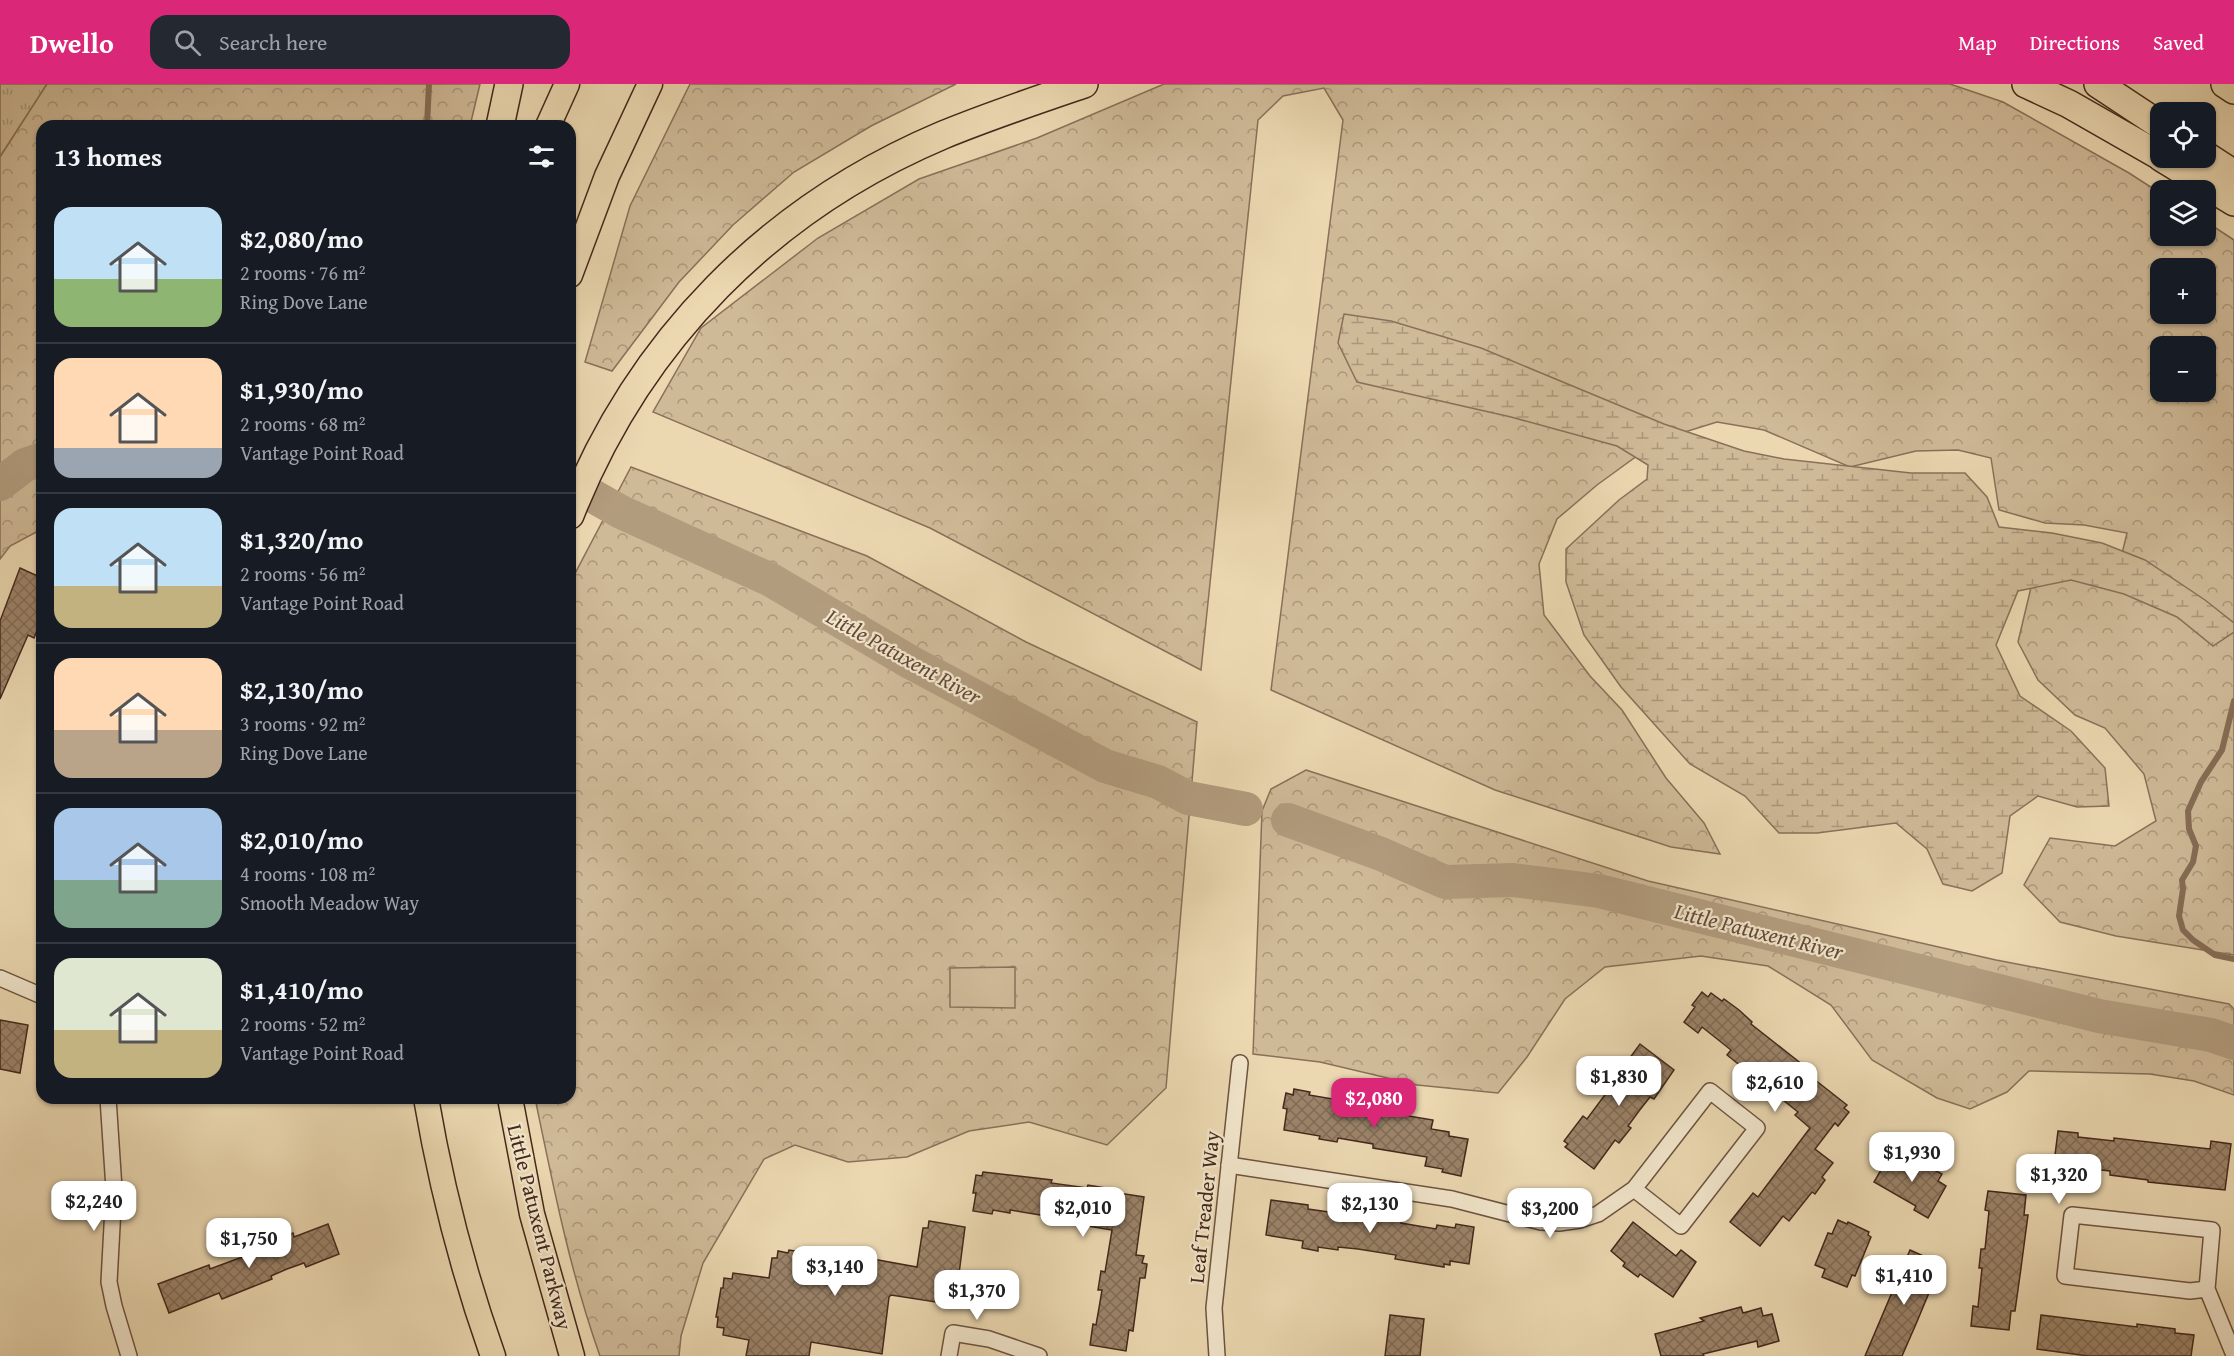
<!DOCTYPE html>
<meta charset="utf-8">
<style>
:root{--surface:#171b24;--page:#242831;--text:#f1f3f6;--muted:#9ea1a6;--line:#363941;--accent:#db2777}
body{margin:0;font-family:"Gentium Book Plus",serif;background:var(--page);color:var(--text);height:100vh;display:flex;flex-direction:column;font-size:22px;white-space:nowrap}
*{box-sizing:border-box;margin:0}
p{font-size:20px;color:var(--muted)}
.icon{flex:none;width:33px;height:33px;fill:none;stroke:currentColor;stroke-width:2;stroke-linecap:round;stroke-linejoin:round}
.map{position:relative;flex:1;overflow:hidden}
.side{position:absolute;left:36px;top:36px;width:540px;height:984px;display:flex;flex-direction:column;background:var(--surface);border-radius:18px;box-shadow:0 2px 4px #0004}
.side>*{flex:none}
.tools{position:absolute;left:2150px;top:18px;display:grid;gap:12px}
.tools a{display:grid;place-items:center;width:66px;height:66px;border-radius:12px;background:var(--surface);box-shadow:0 2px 4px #0004;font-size:30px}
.price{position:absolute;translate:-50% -51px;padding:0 14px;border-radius:12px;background:#fff;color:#222;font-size:20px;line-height:39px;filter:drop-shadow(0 2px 3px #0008)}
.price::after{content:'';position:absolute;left:50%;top:36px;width:18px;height:14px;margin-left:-9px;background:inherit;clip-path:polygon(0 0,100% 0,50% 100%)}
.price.current{background:var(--accent);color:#fff}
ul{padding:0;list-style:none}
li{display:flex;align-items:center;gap:18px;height:150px;padding:0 18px}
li+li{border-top:2px solid var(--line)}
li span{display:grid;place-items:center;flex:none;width:168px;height:120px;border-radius:18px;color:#555}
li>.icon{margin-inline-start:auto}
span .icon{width:72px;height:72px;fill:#fffc;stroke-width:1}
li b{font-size:26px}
h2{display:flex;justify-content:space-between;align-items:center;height:72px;padding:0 18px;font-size:26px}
header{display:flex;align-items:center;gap:36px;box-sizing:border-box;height:84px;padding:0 30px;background:var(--accent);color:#fff}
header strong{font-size:28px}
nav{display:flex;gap:33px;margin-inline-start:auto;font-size:21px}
.search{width:420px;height:54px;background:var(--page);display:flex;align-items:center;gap:15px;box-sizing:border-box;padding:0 21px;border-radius:18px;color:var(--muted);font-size:22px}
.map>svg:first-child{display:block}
</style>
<header>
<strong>Dwello</strong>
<div class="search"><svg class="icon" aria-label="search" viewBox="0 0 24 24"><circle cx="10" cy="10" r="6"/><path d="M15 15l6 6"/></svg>Search here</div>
<nav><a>Map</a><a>Directions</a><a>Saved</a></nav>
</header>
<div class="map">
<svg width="2234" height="1272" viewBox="0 0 2234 1272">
<defs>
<pattern id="grass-tufts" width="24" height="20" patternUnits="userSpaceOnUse" patternTransform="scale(1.5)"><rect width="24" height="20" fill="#cfba98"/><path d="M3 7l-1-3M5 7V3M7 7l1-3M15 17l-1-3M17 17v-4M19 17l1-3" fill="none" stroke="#aa977b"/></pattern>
<pattern id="forest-crowns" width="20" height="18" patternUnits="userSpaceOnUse" patternTransform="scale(1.5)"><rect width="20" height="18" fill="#cfba98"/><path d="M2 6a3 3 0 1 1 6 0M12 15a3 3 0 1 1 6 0" fill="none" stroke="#aa977b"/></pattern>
<pattern id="wetland-marsh" width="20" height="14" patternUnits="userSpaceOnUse" patternTransform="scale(1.5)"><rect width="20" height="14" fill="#cfba98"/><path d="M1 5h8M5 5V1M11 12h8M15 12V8" fill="none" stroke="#aa977b"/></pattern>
<pattern id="building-cross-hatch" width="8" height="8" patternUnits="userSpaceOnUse" patternTransform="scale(1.5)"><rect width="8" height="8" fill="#9b8369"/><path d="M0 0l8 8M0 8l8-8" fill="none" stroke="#806b56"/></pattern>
</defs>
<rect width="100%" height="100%" fill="#ebd8b1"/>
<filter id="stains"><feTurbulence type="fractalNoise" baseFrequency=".00333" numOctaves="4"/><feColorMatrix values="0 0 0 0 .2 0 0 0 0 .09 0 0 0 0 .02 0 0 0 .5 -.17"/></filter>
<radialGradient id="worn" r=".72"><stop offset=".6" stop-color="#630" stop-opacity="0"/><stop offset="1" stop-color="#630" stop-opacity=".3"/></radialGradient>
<polygon fill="url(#grass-tufts)" stroke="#8a705a" stroke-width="1.5" points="0,0 47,0 0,73"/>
<g fill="url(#forest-crowns)" stroke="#8a705a" stroke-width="1.5" fill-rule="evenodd">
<polygon points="47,0 480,0 470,42 42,42 42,445 10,462 0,475 0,73"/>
<polygon points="690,0 956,0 871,42 794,88 733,141 679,198 612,287 585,278 630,122"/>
<path d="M1164,0H1950L2003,18L2129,89L2160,109V152H2205V137L2234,156V871L2116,852L2060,838L2024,801L2050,754L2115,762L2156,737L2144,690L2105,644L2075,631L2038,596L2018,558L2033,495L2119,482L2127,449L2084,441L2045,439L1999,426L1991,374L1958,366L1916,367L1850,383L1764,346L1717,338L1659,356L1597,401L1557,435L1539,480L1544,531L1590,592L1622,626L1666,694L1704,739L1720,770L1671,763L1495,706L1271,606L1343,36L1324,4L1283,12L1258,36L1201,586L930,444L653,328L701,244L818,154L919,95L1037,54ZM2160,184H2205V230H2160ZM2160,262H2205V308H2160Z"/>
<path d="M631,383L867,472L1026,558L1197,638L1166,1004L1107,1061L1029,1038L969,1047L907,1073L848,1078L795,1061L764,1075L703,1179L681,1252L679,1272H600C570,1188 553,1101 535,1014H570V499Z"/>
<polygon points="1306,686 1648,797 1996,876 2229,920 2234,925 2234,1011 2194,997 2150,990 2029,987 2007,1008 1970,1025 1937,1014 1872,976 1831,921 1768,882 1701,872 1605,883 1565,915 1527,973 1498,1009 1417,1001 1320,978 1253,970 1262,727 1271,705"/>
</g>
<polygon fill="url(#wetland-marsh)" stroke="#8a705a" stroke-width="1.5" points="1344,230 1391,237 1481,264 1664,340 1744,367 1784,375 1911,389 1965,389 1987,413 1999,443 2052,449 2102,459 2145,476 2205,516 2234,539 2234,548 2213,562 2177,533 2124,510 2071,496 2018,507 1996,561 2020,612 2071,647 2105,684 2109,722 2077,723 2038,712 2010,732 2002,789 1972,807 1943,800 1927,765 1896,739 1817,749 1779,749 1745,712 1690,680 1621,603 1584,551 1566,498 1566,465 1619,416 1647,395 1648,381 1617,362 1511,333 1357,298 1338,259"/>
<polygon fill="#cfba98" stroke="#8a705a" stroke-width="1.5" points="1015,883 1015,924 950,923 950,884"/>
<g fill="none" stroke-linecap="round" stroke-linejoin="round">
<g stroke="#866d56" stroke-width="6">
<polyline points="427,42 429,0"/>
<polyline points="2234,617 2222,666 2201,698 2188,727 2189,745 2196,762 2193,778 2182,796 2183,805 2179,832 2183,846 2193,856 2215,871 2234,875"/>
</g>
<g stroke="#b29c7e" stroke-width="34">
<polyline points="570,399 621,428 771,496 910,578 1105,682 1158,698 1188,714 1246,725"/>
<polyline points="0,400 25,381 42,375"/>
<polyline points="1288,736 1381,770 1445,798 1513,796 1599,807 2099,932 2211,951 2234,959"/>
</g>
</g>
<g fill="url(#building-cross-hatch)" stroke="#44271b" stroke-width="1.5">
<polygon points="20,484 42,494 42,521 37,532 42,534 34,554 28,551 0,615 0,537"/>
<polygon points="1702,908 1708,913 1711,909 1722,917 1724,915 1739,926 1752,938 1751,940 1808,985 1805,988 1847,1021 1844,1024 1849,1028 1838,1042 1835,1039 1815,1065 1833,1079 1822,1093 1825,1096 1815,1110 1812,1108 1789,1137 1783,1132 1760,1162 1730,1138 1753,1109 1758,1113 1810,1044 1795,1031 1798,1028 1727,971 1731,966 1702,943 1698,949 1684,938 1695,923 1692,921"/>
<polygon points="0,936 28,941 20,989 0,985"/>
<polygon points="1640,960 1674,986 1654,1015 1650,1013 1639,1027 1628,1042 1631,1044 1619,1059 1615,1056 1594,1085 1565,1063 1568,1060 1564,1057 1583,1032 1587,1035 1631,976 1629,975"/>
<polygon points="1294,1005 1310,1008 1309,1011 1380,1023 1379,1027 1433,1036 1431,1045 1449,1048 1449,1052 1468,1055 1461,1092 1442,1088 1443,1085 1425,1082 1427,1073 1373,1064 1373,1060 1338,1054 1337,1058 1319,1055 1320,1052 1284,1046 1287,1025 1283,1024 1286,1009 1293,1011"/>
<polygon points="2058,1047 2078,1049 2078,1053 2114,1057 2114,1054 2210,1065 2211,1057 2231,1060 2225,1106 2148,1098 2148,1096 2110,1091 2110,1087 2074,1083 2073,1089 2053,1087"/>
<polygon points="1896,1072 1909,1079 1912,1074 1942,1090 1938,1097 1946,1102 1928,1134 1914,1126 1916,1122 1874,1098 1888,1074 1893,1077"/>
<polygon points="983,1088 1052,1096 1051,1099 1087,1104 1088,1101 1106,1104 1105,1107 1144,1113 1136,1171 1144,1172 1142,1179 1147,1180 1145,1194 1140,1194 1133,1247 1129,1246 1126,1267 1090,1261 1093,1240 1096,1241 1099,1224 1102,1206 1098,1206 1101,1187 1105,1188 1112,1146 1046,1135 1046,1132 1010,1126 1010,1129 993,1126 992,1130 973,1127 976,1109 973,1109 976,1091 982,1092"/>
<polygon points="1988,1107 2026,1111 2024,1131 2028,1131 2021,1184 2015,1227 2011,1227 2009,1246 1971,1242 1973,1222 1978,1223 1982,1184 1979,1184 1981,1165 1985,1165 1989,1127 1985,1126"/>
<polygon points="1271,1116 1308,1121 1308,1125 1343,1130 1344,1126 1364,1129 1401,1136 1401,1139 1436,1145 1437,1141 1455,1144 1456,1140 1474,1143 1469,1180 1450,1177 1450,1181 1444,1180 1444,1183 1395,1175 1396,1171 1358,1165 1338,1163 1338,1166 1318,1163 1318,1167 1302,1164 1303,1157 1266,1151"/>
<polygon points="1838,1136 1847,1140 1848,1138 1869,1148 1868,1151 1871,1153 1855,1192 1852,1191 1847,1203 1822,1193 1825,1185 1815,1181 1828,1149 1832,1150"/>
<polygon points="929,1137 965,1143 955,1221 891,1211 889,1213 882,1270 811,1258 809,1272 746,1272 749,1256 723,1251 724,1244 717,1243 718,1233 716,1233 721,1204 723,1204 724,1194 732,1195 733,1189 769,1194 772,1174 777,1174 778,1167 788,1169 789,1166 840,1174 840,1171 850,1173 851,1171 917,1183 923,1144 928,1144"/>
<polygon points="1633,1138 1676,1172 1681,1166 1696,1178 1673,1213 1640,1190 1638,1193 1623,1182 1625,1179 1611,1167"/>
<polygon points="328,1140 339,1170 306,1183 304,1179 287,1185 271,1192 272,1195 222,1215 219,1209 169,1229 158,1200 209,1181 210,1185 261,1166 259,1162 276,1156 293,1149 294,1153"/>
<polygon points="1910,1166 1941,1180 1916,1240 1902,1272 1865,1272"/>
<polygon points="1741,1223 1743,1229 1761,1224 1763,1232 1772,1230 1779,1257 1758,1263 1757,1257 1703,1270 1704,1272 1661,1272 1655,1250 1704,1237 1700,1234"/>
<polygon points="1390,1231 1424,1235 1420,1272 1385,1272"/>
<polygon points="2041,1231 2137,1243 2137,1240 2175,1245 2175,1249 2194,1251 2191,1272 2088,1272 2037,1265"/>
</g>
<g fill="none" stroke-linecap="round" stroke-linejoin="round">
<defs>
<g id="minor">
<polyline points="0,894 42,912"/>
<polyline points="108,1014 114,1105 109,1198 114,1222 129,1272"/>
<polyline points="1229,1081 1452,1115 1541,1138 1559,1139 1580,1136 1598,1130 1634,1105 1710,1007 1757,1044 1681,1142 1634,1105"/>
<polyline points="2207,1205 2190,1207 2065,1192 2072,1131 2212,1146 2207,1205 2234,1271"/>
<polyline points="949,1272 953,1249 989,1255 1039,1272"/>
<polyline points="1217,1272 1214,1224 1240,979"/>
</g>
<g id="primary">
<polyline points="548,42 567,0"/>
<polyline points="570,191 607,92 650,0"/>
<path d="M426,1014C441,1102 463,1188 493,1272"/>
<polyline points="510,1014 532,1130 572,1272"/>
</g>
<g id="motorway">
<polyline points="2026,0 2069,20 2160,72"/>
<polyline points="2098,0 2160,41"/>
<polyline points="2225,0 2234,6"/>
<polyline points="500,42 509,0"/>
<polyline points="2205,71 2234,90"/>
<polyline points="2162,74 2234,118"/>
<path d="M570,431C639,256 770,124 943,51C989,32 1037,16 1084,0"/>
</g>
</defs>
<use href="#minor" stroke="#6e5340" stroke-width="18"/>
<use href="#primary" stroke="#44271b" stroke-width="27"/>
<use href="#motorway" stroke="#44271b" stroke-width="30"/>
<use href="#minor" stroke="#f2e6cc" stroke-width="15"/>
<use href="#primary" stroke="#ebd8b1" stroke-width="24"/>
<use href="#motorway" stroke="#ebd8b1" stroke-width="27"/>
</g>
<g text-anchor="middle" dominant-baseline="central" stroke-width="4.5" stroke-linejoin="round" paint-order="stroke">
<g font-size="21" fill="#44271b" stroke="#f2e6cc">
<text transform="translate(1204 1123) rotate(-84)">Leaf Treader Way</text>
<text transform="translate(540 1143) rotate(76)">Little Patuxent Parkway</text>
</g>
<g font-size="22" font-style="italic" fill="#654a39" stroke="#f2e6cc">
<text transform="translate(904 572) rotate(29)">Little Patuxent River</text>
<text transform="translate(1759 847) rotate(14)">Little Patuxent River</text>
</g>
</g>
<rect width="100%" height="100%" filter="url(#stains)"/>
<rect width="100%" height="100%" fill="url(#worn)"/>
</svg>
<div class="tools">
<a><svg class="icon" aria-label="locate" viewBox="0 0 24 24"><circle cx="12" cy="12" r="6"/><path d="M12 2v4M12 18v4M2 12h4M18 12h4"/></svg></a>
<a><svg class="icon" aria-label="layers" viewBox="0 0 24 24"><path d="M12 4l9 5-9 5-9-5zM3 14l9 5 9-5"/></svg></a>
<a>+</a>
<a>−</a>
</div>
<b class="price" style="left:1619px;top:1023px">$1,830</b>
<b class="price" style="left:1775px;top:1029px">$2,610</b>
<b class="price current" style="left:1374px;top:1045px">$2,080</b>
<b class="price" style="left:1912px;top:1099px">$1,930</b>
<b class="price" style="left:2059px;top:1121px">$1,320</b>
<b class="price" style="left:94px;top:1148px">$2,240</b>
<b class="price" style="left:1370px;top:1150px">$2,130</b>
<b class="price" style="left:1083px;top:1154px">$2,010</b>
<b class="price" style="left:1550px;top:1155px">$3,200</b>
<b class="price" style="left:249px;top:1185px">$1,750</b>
<b class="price" style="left:835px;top:1213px">$3,140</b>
<b class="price" style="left:1904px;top:1222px">$1,410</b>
<b class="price" style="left:977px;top:1237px">$1,370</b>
<section class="side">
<h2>13 homes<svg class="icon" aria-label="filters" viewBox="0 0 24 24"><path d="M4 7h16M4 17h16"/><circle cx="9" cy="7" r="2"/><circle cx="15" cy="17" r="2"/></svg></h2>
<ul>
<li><span style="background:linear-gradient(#bfe0f5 60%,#8fb573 0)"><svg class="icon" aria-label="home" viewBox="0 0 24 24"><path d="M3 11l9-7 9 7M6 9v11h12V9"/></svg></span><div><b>$2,080/mo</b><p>2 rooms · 76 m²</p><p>Ring Dove Lane</p></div></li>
<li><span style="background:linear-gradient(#ffd9b3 75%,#9aa5b1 0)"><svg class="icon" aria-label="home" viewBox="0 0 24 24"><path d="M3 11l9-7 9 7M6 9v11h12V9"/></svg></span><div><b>$1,930/mo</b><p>2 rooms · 68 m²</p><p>Vantage Point Road</p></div></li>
<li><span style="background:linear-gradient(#bfe0f5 65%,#c2b280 0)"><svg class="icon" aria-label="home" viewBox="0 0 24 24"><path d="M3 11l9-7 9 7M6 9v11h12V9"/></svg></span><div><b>$1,320/mo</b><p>2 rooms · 56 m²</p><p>Vantage Point Road</p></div></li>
<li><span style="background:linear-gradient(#ffd9b3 60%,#b9a48a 0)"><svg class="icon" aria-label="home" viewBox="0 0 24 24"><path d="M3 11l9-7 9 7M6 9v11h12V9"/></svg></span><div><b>$2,130/mo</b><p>3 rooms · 92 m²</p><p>Ring Dove Lane</p></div></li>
<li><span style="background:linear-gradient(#a9c7e8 60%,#7fa58c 0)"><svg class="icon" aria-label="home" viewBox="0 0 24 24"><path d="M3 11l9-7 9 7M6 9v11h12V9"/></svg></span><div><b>$2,010/mo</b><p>4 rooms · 108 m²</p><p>Smooth Meadow Way</p></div></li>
<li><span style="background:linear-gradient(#dfe7d0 60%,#c2b280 0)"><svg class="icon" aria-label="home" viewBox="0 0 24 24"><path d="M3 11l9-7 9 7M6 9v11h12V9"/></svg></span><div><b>$1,410/mo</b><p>2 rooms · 52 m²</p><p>Vantage Point Road</p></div></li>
</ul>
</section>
</div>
